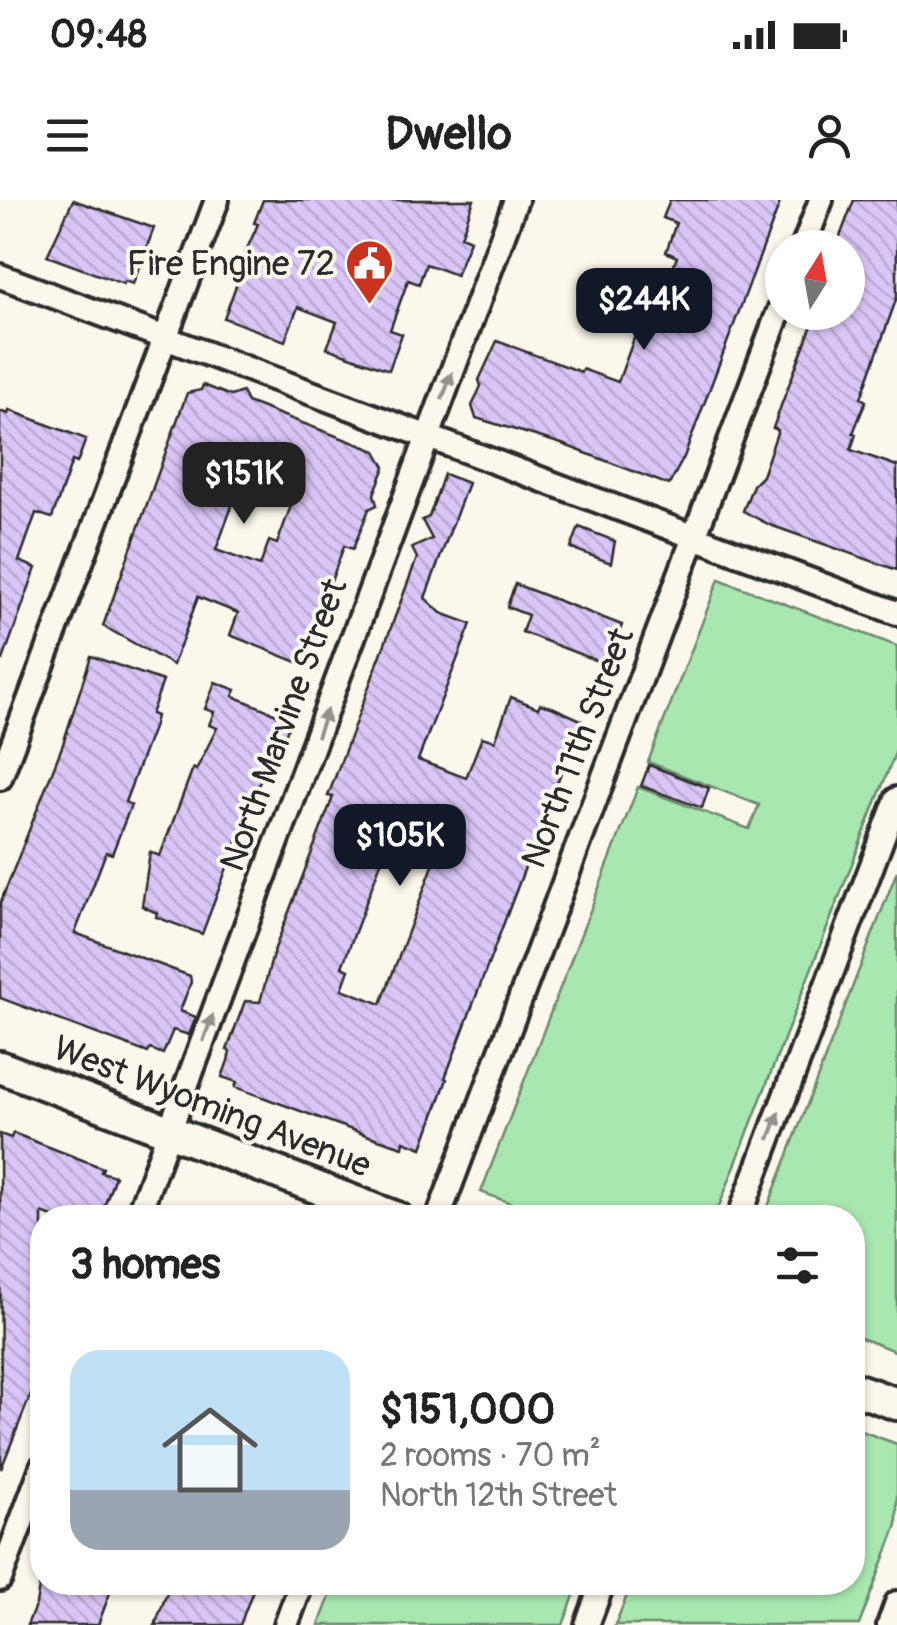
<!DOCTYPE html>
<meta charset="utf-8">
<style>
:root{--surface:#fff;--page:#f6f6f6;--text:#222;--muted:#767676;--line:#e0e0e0;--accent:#111827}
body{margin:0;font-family:Pangolin,sans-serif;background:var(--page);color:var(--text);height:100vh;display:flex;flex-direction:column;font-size:38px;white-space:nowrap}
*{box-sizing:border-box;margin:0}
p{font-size:32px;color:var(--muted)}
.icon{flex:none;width:55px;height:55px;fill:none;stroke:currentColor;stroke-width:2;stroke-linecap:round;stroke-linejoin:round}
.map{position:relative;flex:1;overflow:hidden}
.details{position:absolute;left:30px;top:1005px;width:835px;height:390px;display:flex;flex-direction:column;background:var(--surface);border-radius:40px;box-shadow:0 2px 8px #0004}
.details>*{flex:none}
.needle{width:65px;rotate:11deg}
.controls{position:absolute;left:765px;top:30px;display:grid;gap:20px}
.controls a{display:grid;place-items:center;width:100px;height:100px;border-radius:50%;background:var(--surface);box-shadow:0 2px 8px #0004;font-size:50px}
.price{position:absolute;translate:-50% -85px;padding:0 22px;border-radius:20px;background:var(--accent);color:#fff;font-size:32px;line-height:65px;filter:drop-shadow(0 2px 5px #0008)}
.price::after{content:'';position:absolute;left:50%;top:60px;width:30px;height:22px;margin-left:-15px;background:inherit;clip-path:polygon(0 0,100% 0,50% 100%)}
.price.active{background:#222;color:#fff}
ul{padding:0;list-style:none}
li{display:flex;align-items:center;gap:30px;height:250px;padding:0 40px}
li+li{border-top:2px solid var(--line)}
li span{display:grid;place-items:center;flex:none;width:280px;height:200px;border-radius:30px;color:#555}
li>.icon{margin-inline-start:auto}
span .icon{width:120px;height:120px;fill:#fffc;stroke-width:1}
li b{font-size:42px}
h2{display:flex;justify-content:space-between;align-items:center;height:120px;padding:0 40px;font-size:42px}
.status{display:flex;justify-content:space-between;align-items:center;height:70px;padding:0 50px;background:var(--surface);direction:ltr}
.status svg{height:28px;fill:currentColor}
header{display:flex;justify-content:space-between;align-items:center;height:130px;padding:0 40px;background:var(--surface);font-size:45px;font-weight:700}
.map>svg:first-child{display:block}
</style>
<div class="status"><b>09:48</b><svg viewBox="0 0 49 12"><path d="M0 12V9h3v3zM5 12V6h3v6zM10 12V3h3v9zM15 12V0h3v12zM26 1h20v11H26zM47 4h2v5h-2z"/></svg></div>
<header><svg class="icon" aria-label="menu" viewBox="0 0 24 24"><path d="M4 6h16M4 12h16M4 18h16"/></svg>Dwello<svg class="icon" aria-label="person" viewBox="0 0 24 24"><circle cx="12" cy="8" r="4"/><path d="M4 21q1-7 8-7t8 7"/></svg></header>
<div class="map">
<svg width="897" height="1425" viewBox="0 0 897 1425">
<defs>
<pattern id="building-back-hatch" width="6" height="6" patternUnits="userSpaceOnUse" patternTransform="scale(2.5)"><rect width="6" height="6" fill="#d9c5f6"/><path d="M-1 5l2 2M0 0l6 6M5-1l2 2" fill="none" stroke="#baa9d3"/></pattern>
</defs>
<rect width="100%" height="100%" fill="#fbf7ec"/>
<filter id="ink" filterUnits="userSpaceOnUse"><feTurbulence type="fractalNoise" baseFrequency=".01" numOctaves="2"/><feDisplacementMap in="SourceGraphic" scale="20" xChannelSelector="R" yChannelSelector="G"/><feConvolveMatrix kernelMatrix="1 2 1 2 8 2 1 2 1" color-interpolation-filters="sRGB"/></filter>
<g filter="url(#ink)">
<g fill="#a8e7af" stroke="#6a896d" stroke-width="2.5">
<polygon points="719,379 897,446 897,548 715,1017 548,1017 481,992 638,587 749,629 759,605 648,562"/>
<polygon points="897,671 897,1152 853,1135 852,1018 764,1017"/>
<polygon points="853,1228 897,1244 897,1325 859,1425 615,1425 632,1383 852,1382"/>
<polygon points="335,1383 335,1382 579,1383 563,1425 319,1425"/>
</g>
<g fill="url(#building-back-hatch)" stroke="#2b2b2b" stroke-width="2.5" fill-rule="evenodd">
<polygon points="73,0 154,28 133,84 124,81 123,84 47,56"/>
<polygon points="263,0 474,0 461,36 470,40 456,75 426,64 419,84 408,80 390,130 402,134 389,170 327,148 337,122 298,107 285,141 224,118 237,83 235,82 238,69 258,24 254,23"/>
<polygon points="670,0 781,0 684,257 669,285 562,244 476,218 472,206 481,186 479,180 497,141 581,172 582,169 618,182 644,111 655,116 677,57 666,52 676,23 663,18"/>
<polygon points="854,0 897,0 897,97 861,198 866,201 853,233 856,234 851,250 897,266 897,370 770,325 743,311 753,285 762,276 778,230 773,228 782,203 817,112 848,112 848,48 836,47"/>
<path d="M203,185L231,196L242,192L247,202L368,248L376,251L385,267L374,294L377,305L369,309L353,349L344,346L319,414L324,416L307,466L230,435L238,413L198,397L173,465L103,426L187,193L201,190ZM240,284L292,303L277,344L269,341L260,366L216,350Z"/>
<polygon points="9,210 86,239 77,263 72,261 52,318 36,313 19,361 36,368 3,460 0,459 0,211 8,214"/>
<path d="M444,274L468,283L425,398L441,413L471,424L418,560L466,578L482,537L495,541L511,497L538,508L540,504L552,507L581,520L445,878L447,879L422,948L404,941L403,947L366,935L235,887L237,882L222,877L228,861L230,851L227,850L245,801L260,802L274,751L333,597L328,596L417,358L412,348L432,339L422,320L429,317ZM407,614L449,623L381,804L342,789L349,770L342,767L384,654L391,656Z"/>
<polygon points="579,327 615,341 611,363 571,348"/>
<polygon points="515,384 622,425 608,465 522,432 528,415 507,407"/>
<polygon points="91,456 163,481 151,514 156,516 153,528 125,602 131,605 112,654 106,652 75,733 190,776 191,782 180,811 196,817 189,835 173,830 163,854 150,849 148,853 0,798 0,704 63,544"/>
<polygon points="215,482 236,490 233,496 291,520 277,556 270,554 202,734 156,717 157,713 142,706 150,652 160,656 193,568 196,570 217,528 209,525 214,512 205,509"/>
<polygon points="649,565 709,588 702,608 641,586"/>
<polygon points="13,933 103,968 101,972 115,976 100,1018 55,1018 42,1013 42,1157 37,1179 1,1269 0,934 11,938"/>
<polygon points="40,1382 114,1382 98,1425 27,1425 36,1404"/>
<polygon points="171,1382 256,1382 240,1425 155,1425"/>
</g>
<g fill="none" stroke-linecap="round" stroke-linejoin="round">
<defs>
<g id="street">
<polyline points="803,48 821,0"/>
<polyline points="0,76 897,413"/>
<polyline points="0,578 217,0"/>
<polyline points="137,1018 516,0"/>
<polyline points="438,1018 782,103"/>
<polyline points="739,1018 897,599"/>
<polyline points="0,1379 42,1267"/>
<polyline points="286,1425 302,1382"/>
<polyline points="587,1425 603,1382"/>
<polyline points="889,1425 897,1403"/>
</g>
<g id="secondary">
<polyline points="0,867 397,1018"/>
<polyline points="852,1188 897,1204"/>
</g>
</defs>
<use href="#street" stroke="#2b2b2b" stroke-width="30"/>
<use href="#secondary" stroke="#2b2b2b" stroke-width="38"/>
<use href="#street" stroke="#fbf7ec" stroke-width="22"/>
<use href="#secondary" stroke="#fbf7ec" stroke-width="30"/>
</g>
<defs><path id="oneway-solid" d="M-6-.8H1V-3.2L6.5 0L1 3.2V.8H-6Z" transform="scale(2.5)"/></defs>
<g fill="#93918c">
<use href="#oneway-solid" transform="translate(447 186) rotate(-69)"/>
<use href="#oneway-solid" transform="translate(322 523) rotate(-70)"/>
<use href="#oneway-solid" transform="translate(208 828) rotate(-70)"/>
<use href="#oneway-solid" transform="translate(774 926) rotate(-69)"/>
</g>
</g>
<defs>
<symbol id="civic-pin" viewBox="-11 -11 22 30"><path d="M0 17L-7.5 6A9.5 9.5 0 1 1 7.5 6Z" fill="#c8321e" stroke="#fbf7ec"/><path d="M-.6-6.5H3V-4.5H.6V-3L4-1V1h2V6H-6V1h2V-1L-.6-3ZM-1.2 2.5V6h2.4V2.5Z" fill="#fff"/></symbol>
</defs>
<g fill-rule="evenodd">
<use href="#civic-pin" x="342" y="36" width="55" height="75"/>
</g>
<g text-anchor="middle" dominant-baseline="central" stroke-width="8" stroke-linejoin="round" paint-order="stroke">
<g font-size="35" fill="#2b2b2b" stroke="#fbf7ec" text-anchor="end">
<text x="335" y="64">Fire Engine 72</text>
</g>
<g font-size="35" fill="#2b2b2b" stroke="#fbf7ec">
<text transform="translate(284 525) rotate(-70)">North Marvine Street</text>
<text transform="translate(578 548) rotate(-69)">North 11th Street</text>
<text transform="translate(212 907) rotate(21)">West Wyoming Avenue</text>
</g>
</g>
</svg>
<div class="controls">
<a><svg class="needle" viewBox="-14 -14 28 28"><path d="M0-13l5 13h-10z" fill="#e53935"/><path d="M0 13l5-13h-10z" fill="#767676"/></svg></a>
</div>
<b class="price" style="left:644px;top:153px">$244K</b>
<b class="price active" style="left:244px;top:327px">$151K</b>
<b class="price" style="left:400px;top:689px">$105K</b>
<section class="details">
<h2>3 homes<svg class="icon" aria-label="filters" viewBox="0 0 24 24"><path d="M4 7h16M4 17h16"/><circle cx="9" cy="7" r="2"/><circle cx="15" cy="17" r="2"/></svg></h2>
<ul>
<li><span style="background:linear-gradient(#bfe0f5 70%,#9aa5b1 0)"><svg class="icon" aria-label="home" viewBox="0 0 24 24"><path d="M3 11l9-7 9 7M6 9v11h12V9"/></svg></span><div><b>$151,000</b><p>2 rooms · 70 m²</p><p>North 12th Street</p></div></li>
</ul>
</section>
</div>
